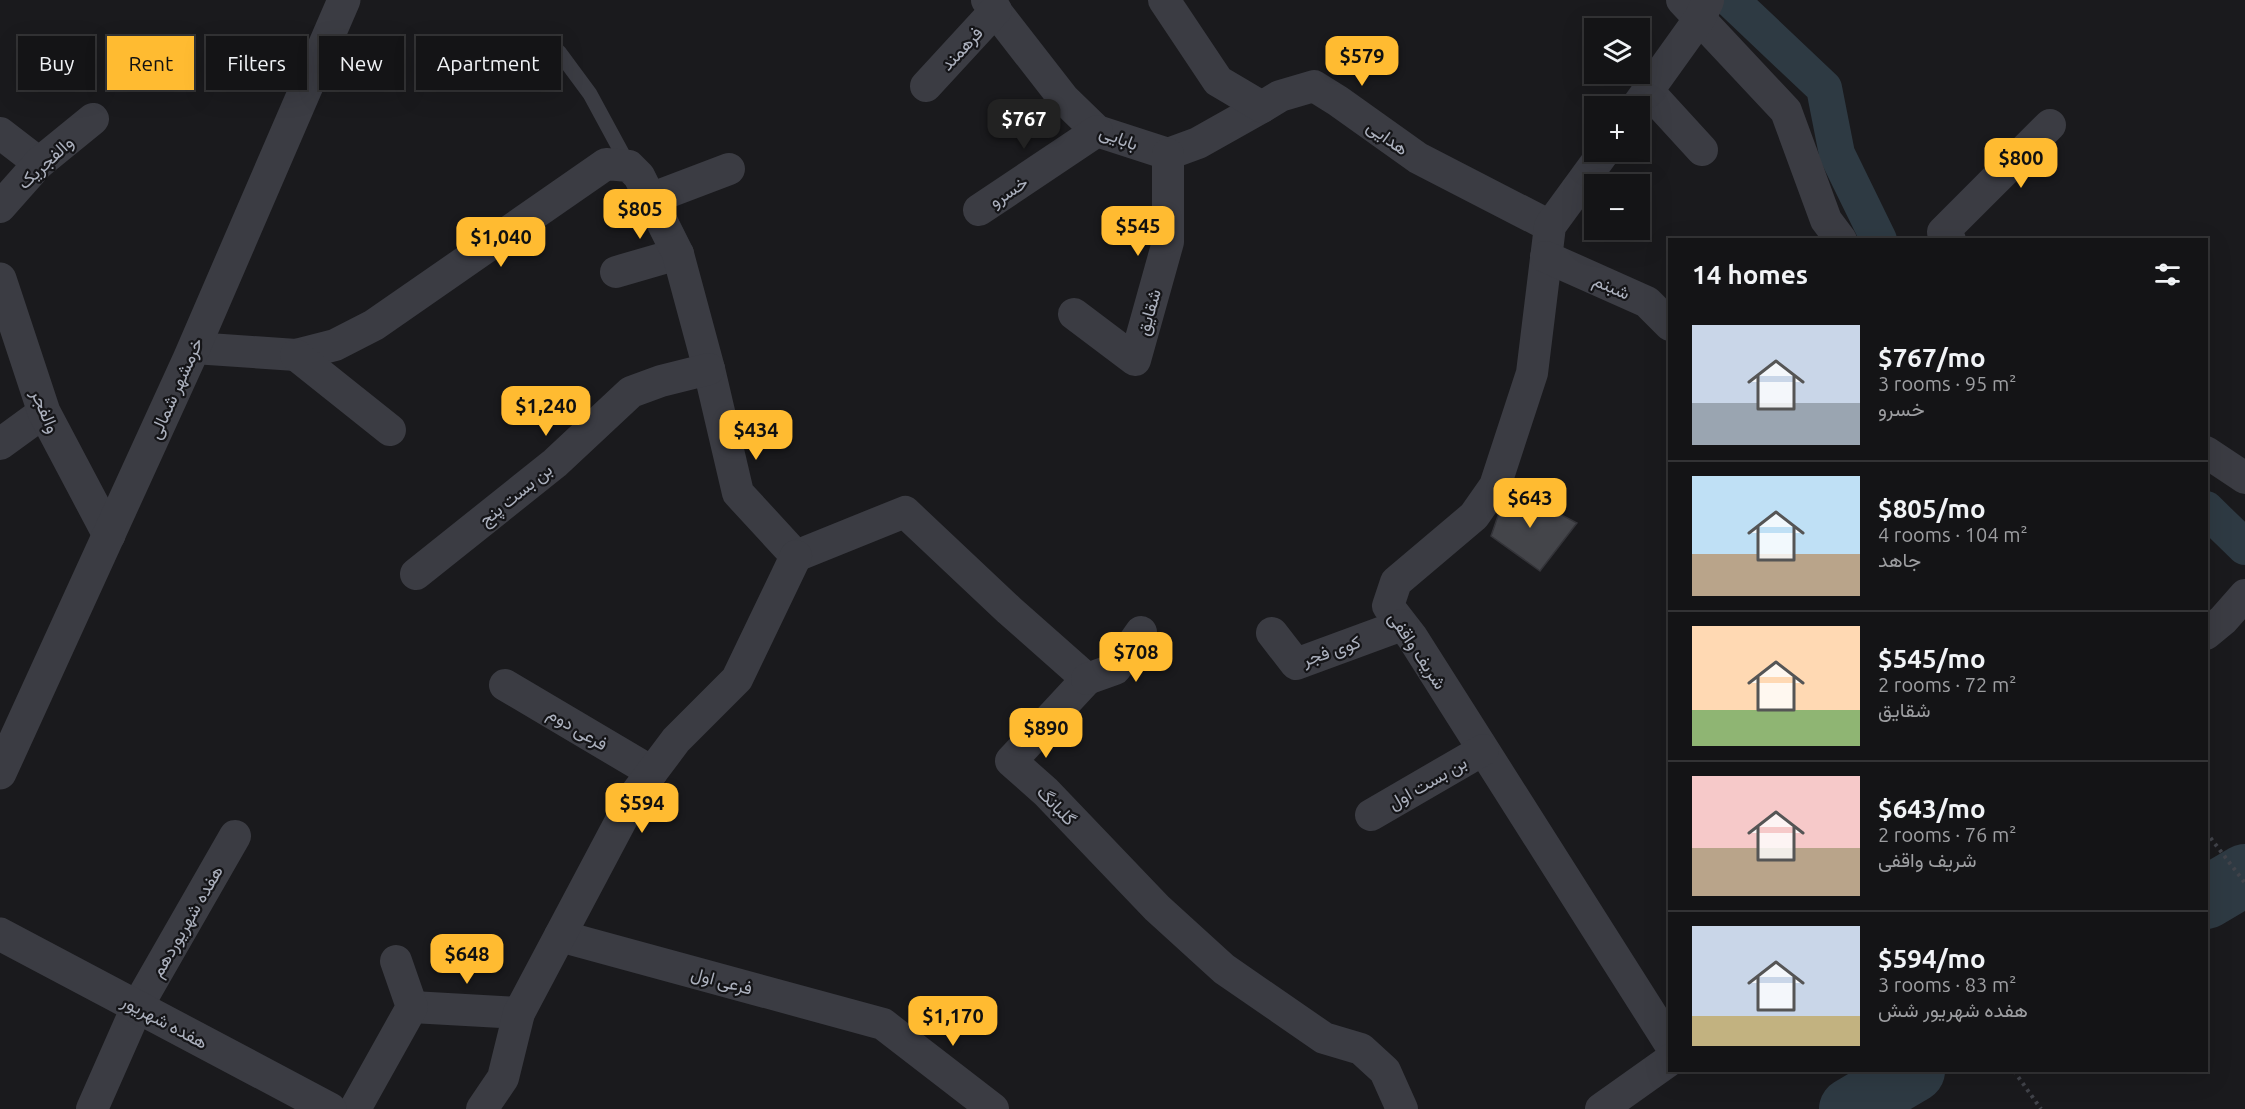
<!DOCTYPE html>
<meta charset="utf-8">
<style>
:root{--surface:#141416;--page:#212123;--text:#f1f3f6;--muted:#9d9ea1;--line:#333335;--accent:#ffbb31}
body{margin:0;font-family:Ubuntu,Vazirmatn,sans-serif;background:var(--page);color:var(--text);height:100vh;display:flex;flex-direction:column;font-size:22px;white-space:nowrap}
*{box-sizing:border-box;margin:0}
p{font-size:20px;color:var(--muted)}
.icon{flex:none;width:33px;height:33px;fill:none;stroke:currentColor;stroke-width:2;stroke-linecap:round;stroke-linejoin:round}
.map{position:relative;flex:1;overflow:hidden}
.panel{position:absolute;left:1668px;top:238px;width:540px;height:834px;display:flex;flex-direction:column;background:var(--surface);border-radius:0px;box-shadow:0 6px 24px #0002,0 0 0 2px var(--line)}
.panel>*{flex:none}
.banner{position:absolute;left:18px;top:36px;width:570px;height:54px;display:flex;gap:12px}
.buttons{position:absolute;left:1584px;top:18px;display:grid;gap:12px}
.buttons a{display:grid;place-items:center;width:66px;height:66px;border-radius:0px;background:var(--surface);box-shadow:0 6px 24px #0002,0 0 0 2px var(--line);font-size:30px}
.price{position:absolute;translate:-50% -51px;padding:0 14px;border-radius:12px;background:var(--accent);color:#111;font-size:20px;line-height:39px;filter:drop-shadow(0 2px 3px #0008)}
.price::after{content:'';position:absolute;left:50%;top:36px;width:18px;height:14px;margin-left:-9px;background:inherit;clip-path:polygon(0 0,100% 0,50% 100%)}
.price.active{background:#222;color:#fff}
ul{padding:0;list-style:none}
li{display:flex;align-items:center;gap:18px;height:150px;padding:0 24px}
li+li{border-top:2px solid var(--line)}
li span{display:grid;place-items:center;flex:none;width:168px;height:120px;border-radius:0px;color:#555}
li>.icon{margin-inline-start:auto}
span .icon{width:72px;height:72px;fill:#fffc;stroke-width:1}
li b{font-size:26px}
h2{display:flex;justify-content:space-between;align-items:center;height:72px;padding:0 24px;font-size:26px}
.pill{padding:0 21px;border-radius:0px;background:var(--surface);box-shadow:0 6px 24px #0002,0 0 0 2px var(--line);font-size:21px;line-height:54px}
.pill.active{background:var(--accent);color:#111}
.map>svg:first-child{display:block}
</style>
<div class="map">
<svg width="2245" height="1109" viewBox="0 0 2245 1109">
<rect width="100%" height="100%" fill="#1a1a1d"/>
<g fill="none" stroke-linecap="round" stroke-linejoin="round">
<g stroke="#2e3a43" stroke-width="36">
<polyline points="1731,0 1824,88 1837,154 1879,240"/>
<polyline points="2206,509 2245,547"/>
</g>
<g stroke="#2e3a43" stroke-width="62">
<polyline points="2206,898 2245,875"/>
<polyline points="1850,1109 1914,1071"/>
</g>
</g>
<polygon fill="#44454a" stroke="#343439" stroke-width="1.5" points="1508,487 1577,523 1540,571 1491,536"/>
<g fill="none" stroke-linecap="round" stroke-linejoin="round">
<g stroke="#41434a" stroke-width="4" stroke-dasharray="3 4.5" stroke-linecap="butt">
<polyline points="2206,832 2245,883"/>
<polyline points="2014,1071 2041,1109"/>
</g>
<polyline stroke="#3b3c43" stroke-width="15" points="559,52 590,94 629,166"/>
<g stroke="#3b3c43" stroke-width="32">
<polyline points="987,0 1064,99 1097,131 1168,154 1198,143 1262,107"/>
<polyline points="1164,0 1218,81 1262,107 1280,96 1314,86 1338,101 1418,158 1550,226"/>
<polyline points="1682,0 1786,111 1826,220 1841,240"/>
<polyline points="926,86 996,10"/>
<polyline points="1648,91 1702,150"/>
<polyline points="1637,106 1700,18 1708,1"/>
<polyline points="0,133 39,163"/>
<polyline points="1604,152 1550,226 1532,373 1495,486 1474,516 1396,582 1388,606 1412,637 1670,1044"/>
<polyline points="650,199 729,169"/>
<polyline points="0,207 39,163 93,119"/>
<polyline points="979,210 1097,131"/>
<polyline points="1950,240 1943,232 2050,125"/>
<polyline points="1546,257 1647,302 1670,325"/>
<polyline points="616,272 678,254"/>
<polyline points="1074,314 1135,360 1168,242 1168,154"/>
<polyline points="194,348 296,355 335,345 374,325 606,164 629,166 639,176 678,254 709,369 738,493 796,556"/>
<polyline points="296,355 390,430"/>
<polyline points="0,444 44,412"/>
<polyline points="2206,452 2245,478"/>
<polyline points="796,556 905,512 1009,610 1087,679 1011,761 1046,792 1157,908 1224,969 1324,1038 1361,1049 1385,1071 1402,1109"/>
<polyline points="416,574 555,463 631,392 661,381 709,369"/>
<polyline points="1272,633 1296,664 1402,625"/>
<polyline points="2206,634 2223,620 2245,595"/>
<polyline points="1087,679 1115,669 1141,632"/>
<polyline points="505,685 652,772"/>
<polyline points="1371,815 1483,750"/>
<polyline points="560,936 883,1024 993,1109"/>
<polyline points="412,1007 519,1013"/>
<polyline points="92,1109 137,1007 235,836"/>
<polyline points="355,1109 412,1007 396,961"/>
<polyline points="482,1109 503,1078 519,1013 634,796 676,740 737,679 796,556"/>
<polyline points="1601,1109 1670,1060"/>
</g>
<g stroke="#3b3c43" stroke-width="33">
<polyline points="0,279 44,412 109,535"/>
<polyline points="0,773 189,359 344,0"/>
<polyline points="0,934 330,1109"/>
</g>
</g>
<g text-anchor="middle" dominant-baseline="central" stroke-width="4.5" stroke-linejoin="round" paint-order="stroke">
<g font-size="18" fill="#acb1be" stroke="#151518">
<text transform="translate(961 48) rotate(-47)">فرهمند</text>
<text transform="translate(1119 137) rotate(21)">بابایی</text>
<text transform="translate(1388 137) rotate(36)">هدایی</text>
<text transform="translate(45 162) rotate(-43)">والفجریک</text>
<text transform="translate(1008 191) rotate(-33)">خسرو</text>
<text transform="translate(1612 286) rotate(24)">شبنم</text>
<text transform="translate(1148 312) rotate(-74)">شقایق</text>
<text transform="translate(175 388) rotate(-66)">خرمشهر شمالی</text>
<text transform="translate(46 411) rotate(67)">والفجر</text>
<text transform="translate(515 494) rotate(-39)">بن بست پنج</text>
<text transform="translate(1331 650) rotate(-19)">کوی فجر</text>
<text transform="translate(1418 650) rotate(56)">شریف واقفی</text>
<text transform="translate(578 728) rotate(31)">فرعی دوم</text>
<text transform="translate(1427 782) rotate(-30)">بن بست اول</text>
<text transform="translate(1057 805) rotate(46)">گلبانگ</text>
<text transform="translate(186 921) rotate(-60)">هفده شهریوردهم</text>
<text transform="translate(722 980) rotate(15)">فرعی اول</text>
<text transform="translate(165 1021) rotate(28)">هفده شهریور</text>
</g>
</g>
</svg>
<div class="buttons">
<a><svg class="icon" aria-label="layers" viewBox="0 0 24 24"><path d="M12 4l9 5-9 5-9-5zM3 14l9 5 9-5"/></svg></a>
<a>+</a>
<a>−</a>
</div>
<b class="price" style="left:1362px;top:87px">$579</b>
<b class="price active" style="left:1024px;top:150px">$767</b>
<b class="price" style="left:2021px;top:189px">$800</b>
<b class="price" style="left:640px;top:240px">$805</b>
<b class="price" style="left:1138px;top:257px">$545</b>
<b class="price" style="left:501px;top:268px">$1,040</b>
<b class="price" style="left:546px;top:437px">$1,240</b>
<b class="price" style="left:756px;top:461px">$434</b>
<b class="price" style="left:1530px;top:529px">$643</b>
<b class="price" style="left:1136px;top:683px">$708</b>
<b class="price" style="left:1046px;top:759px">$890</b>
<b class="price" style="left:642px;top:834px">$594</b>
<b class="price" style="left:467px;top:985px">$648</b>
<b class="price" style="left:953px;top:1047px">$1,170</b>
<div class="banner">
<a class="pill">Buy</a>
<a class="pill active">Rent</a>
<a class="pill">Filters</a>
<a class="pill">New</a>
<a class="pill">Apartment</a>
</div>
<section class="panel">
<h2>14 homes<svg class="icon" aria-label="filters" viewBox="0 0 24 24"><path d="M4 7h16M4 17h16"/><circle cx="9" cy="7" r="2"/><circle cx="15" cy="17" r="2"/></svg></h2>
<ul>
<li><span style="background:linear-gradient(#c9d6e8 65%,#9aa5b1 0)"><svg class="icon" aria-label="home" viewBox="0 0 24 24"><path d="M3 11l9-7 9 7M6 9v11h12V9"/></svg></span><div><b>$767/mo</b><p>3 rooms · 95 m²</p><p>خسرو</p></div></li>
<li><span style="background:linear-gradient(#bfe0f5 65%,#b9a48a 0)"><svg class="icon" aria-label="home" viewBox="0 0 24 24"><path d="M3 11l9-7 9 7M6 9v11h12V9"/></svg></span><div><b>$805/mo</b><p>4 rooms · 104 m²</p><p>جاهد</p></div></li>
<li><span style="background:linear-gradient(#ffd9b3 70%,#8fb573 0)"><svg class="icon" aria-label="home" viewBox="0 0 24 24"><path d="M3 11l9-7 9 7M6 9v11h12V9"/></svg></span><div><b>$545/mo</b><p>2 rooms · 72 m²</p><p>شقایق</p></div></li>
<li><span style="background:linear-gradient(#f6c9c9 60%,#b9a48a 0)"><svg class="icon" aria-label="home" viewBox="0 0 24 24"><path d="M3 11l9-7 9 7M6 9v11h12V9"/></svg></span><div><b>$643/mo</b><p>2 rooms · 76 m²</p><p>شریف واقفی</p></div></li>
<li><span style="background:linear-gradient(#c9d6e8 75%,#c2b280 0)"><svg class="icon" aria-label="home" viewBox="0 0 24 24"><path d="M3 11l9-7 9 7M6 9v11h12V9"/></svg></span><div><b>$594/mo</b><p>3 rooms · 83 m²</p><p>هفده شهریور شش</p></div></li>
</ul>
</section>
</div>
